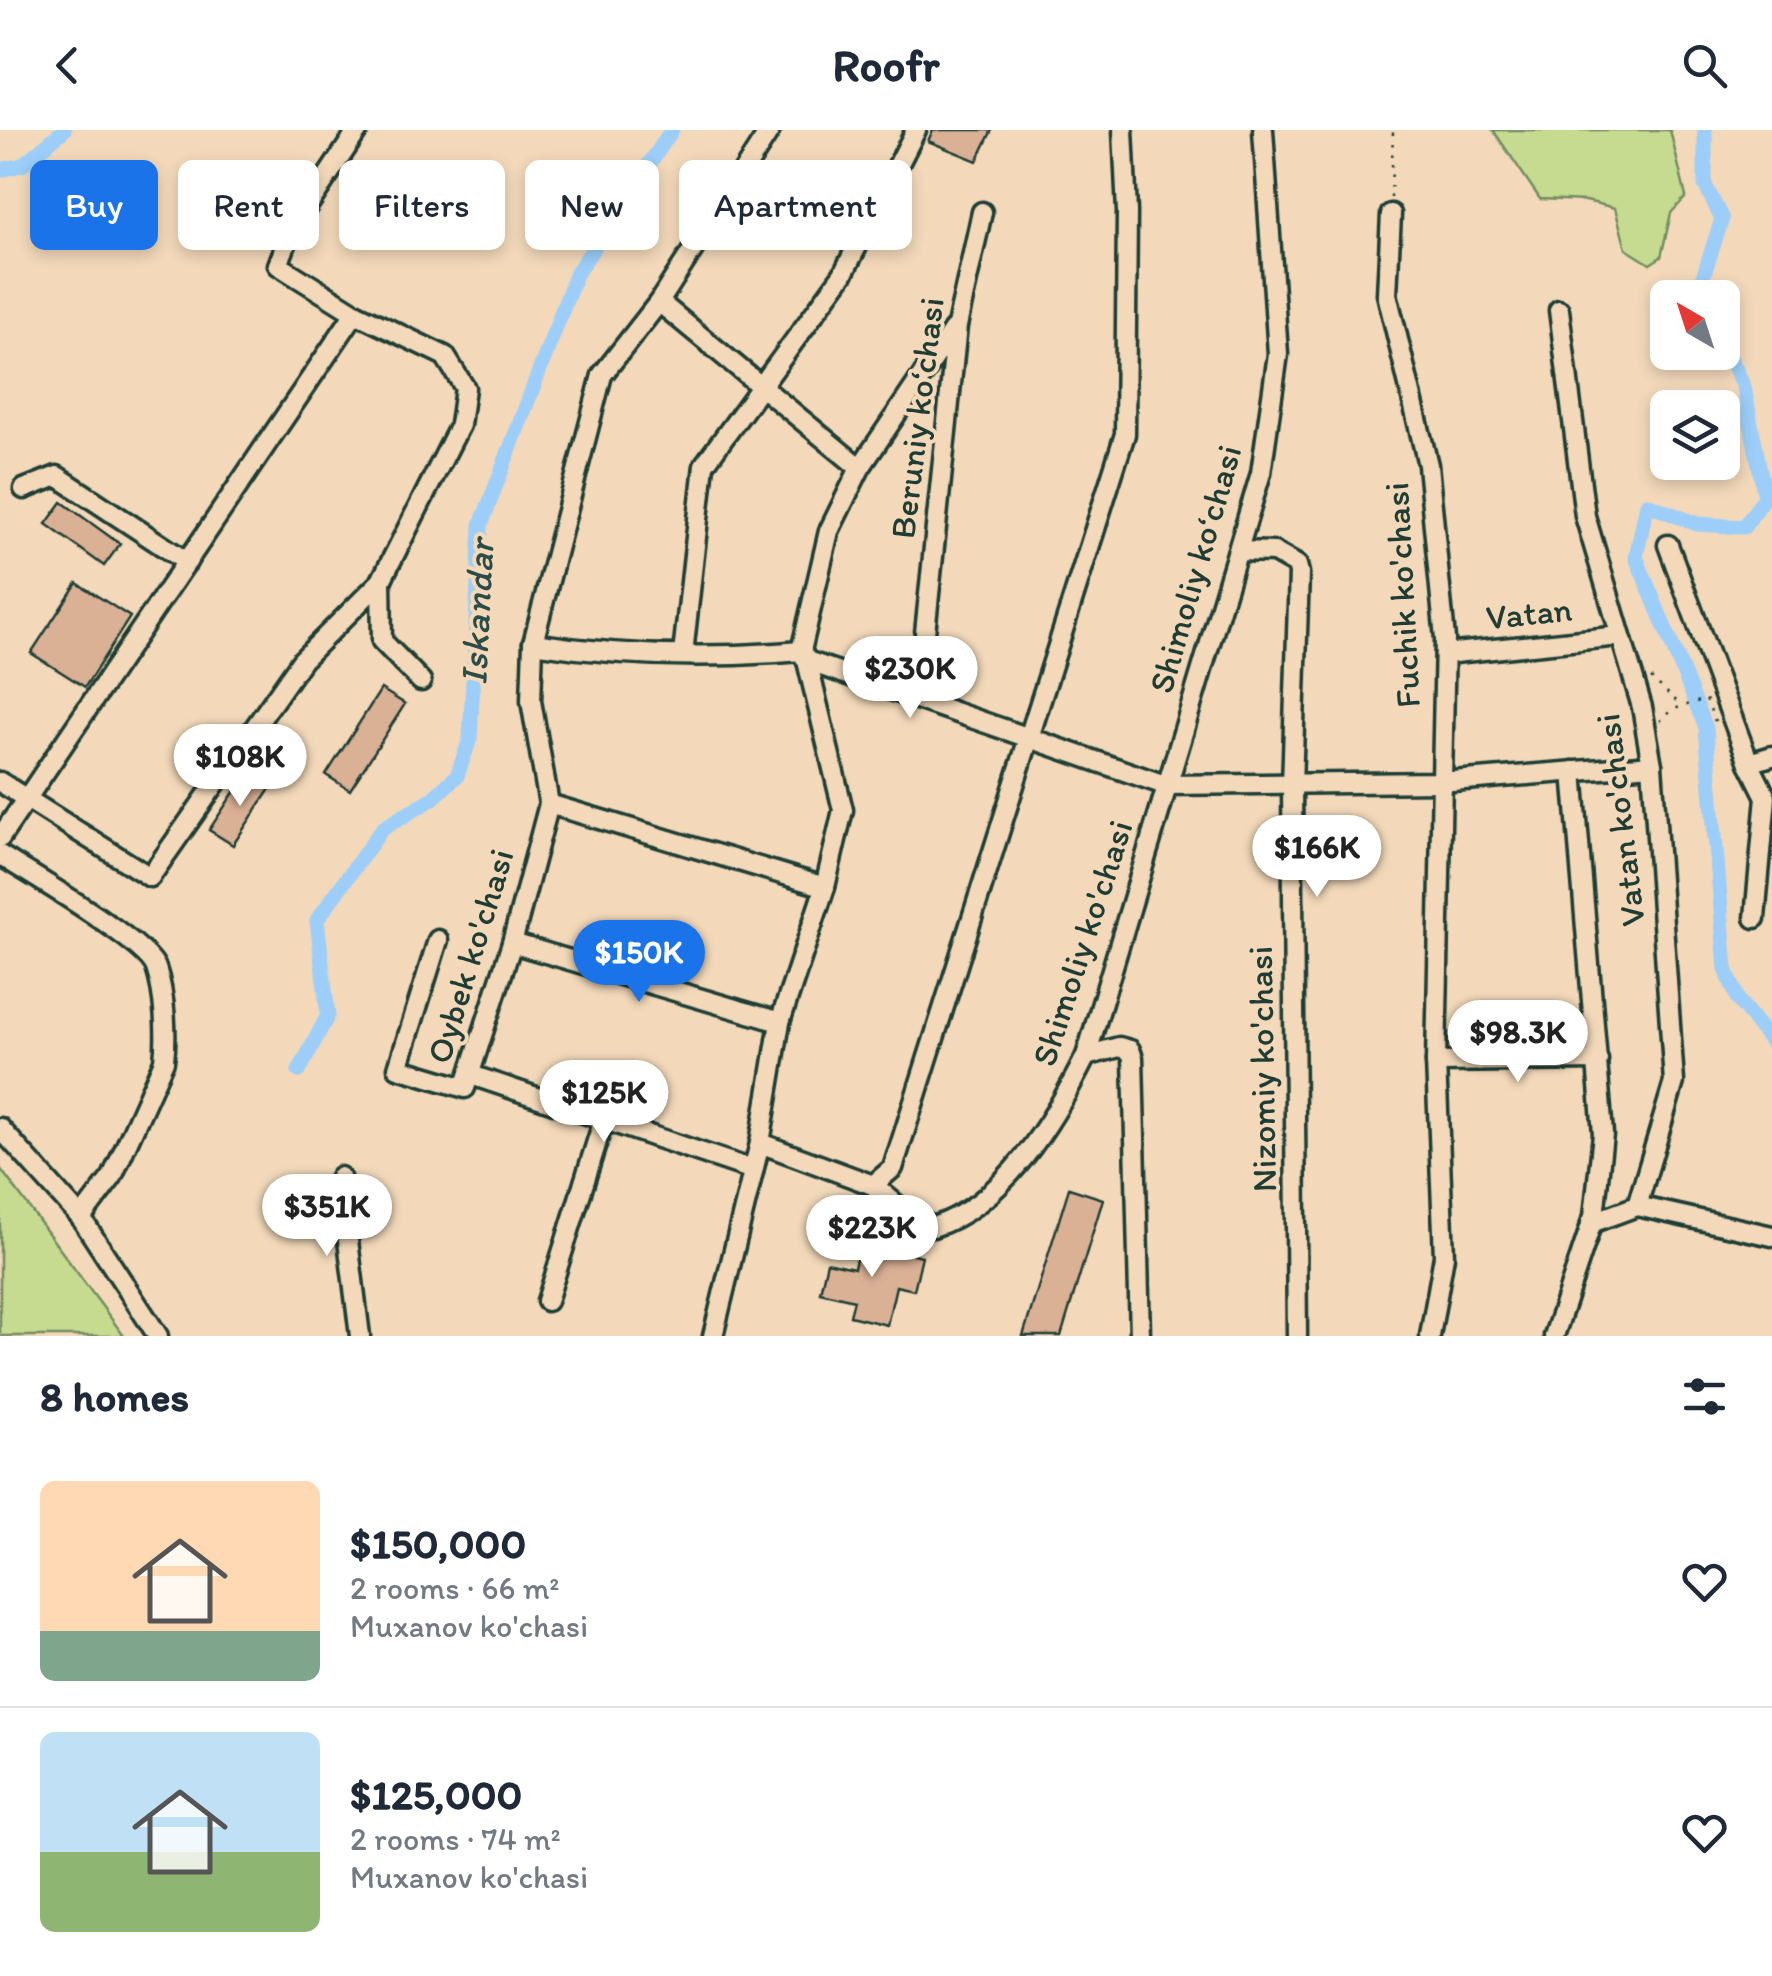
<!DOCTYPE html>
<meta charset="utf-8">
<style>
:root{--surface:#fff;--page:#f6f6f7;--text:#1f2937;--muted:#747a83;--line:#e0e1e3;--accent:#1a73e8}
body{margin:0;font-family:Itim,sans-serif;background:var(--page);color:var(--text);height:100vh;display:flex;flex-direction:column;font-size:38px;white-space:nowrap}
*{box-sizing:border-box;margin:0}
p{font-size:32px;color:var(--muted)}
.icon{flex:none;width:55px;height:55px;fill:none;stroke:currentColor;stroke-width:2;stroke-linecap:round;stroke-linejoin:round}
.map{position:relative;height:1206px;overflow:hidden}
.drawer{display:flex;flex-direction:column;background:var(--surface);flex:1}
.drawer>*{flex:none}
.banner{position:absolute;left:30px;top:30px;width:1000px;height:90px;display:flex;gap:20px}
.needle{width:65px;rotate:321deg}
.controls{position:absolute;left:1650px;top:150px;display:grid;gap:20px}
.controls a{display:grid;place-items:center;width:90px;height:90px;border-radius:15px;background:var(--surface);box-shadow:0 5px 15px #0003;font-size:50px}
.price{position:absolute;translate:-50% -85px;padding:0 22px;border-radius:35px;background:#fff;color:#222;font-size:32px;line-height:65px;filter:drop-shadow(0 2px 5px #0008)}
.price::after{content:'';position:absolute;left:50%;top:60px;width:30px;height:22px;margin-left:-15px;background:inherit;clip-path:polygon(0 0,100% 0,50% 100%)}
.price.on{background:var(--accent);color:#fff}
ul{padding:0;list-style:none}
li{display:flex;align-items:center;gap:30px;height:250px;padding:0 40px}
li+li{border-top:2px solid var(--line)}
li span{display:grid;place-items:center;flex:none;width:280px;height:200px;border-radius:15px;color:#555}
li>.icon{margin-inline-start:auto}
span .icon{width:120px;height:120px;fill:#fffc;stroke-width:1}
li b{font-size:42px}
h2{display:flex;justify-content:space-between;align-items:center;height:120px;padding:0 40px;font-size:42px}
.chip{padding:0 35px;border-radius:15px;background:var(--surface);box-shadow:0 5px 15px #0003;font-size:35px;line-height:90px}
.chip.on{background:var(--accent);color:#fff}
header{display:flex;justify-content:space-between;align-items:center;height:130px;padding:0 40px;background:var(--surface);font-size:45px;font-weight:700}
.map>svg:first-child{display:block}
</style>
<header><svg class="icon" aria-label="back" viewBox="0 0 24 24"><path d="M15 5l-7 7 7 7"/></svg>Roofr<svg class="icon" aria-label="search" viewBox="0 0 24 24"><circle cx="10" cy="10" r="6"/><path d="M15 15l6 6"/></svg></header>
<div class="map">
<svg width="1772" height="1206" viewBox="0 0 1772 1206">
<rect width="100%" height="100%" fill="#f3d9ba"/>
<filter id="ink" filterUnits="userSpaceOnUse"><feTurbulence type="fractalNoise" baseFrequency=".01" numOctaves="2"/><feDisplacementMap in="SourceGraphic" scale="20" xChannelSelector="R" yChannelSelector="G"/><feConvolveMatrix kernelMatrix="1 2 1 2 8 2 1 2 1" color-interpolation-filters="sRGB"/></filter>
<g filter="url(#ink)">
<g fill="#c6da90" stroke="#728c62" stroke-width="2.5">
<polygon points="1493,0 1670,0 1686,67 1671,83 1661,127 1650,134 1626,119 1615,78 1586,71 1540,69"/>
<polygon points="0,1038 124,1206 0,1206"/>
</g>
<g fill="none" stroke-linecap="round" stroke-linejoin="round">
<g stroke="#9ccef9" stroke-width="15">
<polyline points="0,40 22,35 64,0"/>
<polyline points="1703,168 1699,159 1722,89 1705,55 1705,0"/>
<polyline points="1722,210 1744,257 1765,367 1744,397 1697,394 1647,374 1636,427 1706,598 1726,839 1738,870 1772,913"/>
<polyline points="299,941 328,885 317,790 382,699 432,669 457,646 470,609 481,395 576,144 672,0"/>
</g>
</g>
<g fill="#dbb196" stroke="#1f3d34" stroke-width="2.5">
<polygon points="933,0 992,0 977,31 928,11"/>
<polygon points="62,372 120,414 104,436 46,394"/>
<polygon points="77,453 130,487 85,557 31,523"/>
<polygon points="381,559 405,574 350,660 326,645"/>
<polygon points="246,644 270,659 233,715 209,700"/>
<polygon points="1069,1058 1103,1069 1061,1206 1023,1206"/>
<polygon points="860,1112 922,1126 914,1160 896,1156 887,1195 850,1186 854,1170 820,1162 827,1132 854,1138"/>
</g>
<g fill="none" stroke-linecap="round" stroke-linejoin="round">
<defs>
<g id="minor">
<polyline points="1391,84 1387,164 1428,335 1445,509 1436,932 1444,1126 1430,1206"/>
<polyline points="659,172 860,338"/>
<polyline points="1559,180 1585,386 1642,577 1652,635 1674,952 1637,1076"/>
<polyline points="24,359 57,346 187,432"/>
<polyline points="1668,415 1749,633 1766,667 1755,788"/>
<polyline points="1238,421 1274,422 1297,435 1299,443 1292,656 1297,1206"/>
<polyline points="381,451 382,511 421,551"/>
<polyline points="925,503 957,196 982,82"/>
<path d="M533,513C623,527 710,529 801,521L807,531L1165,655L1440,652L1652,635"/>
<polyline points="801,521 829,401 860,338 953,200"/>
<polyline points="683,524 704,335 843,144 916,0"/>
<polyline points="1445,524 1620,506"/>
<polyline points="1749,633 1772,626"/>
<polyline points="0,652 150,747 302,530 381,451 460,295 465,258 445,226 355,183 278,135 291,101 358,0"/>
<polyline points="549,674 825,757"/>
<polyline points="0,708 355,183"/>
<path d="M0,725C29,744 147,812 156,838C165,865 167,904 164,931L112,1047L81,1088"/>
<polyline points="438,810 398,938 465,958 512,813 549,674 531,571 533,513 602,245 659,172 770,0"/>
<polyline points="512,813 780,892"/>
<polyline points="1086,926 1119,917 1130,920 1133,928 1140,1206"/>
<polyline points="1436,932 1598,930"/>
<polyline points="471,945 753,1040"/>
<polyline points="0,998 81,1088 158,1206"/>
<polyline points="760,1013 873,1055 893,1038 1125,304 1127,82 1123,0"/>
<polyline points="340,1047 360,1206"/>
<path d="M873,1055L910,1086L933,1097C1004,1075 1055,988 1086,926L1261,343L1278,224L1263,0"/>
<polyline points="1591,1093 1637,1076 1772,1106"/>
<polyline points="547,1171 604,989"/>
<polyline points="713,1206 760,1013 780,892 825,757 843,680 807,531"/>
<polyline points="1554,1206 1594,1086 1603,1004 1573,641"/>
</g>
</defs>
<use href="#minor" stroke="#1f3d34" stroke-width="25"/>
<g stroke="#1f3d34" stroke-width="2.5" stroke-dasharray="2.5 8" stroke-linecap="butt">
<polyline points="1391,68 1393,0"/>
<polyline points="1651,548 1682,576"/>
<polyline points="1660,591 1674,579 1706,569 1717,596"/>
</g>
<use href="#minor" stroke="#f3d9ba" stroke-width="18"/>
</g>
</g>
<g text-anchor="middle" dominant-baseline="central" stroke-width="8" stroke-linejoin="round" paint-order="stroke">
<g font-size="35" fill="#1f3d34" stroke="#f3d9ba">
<text transform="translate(917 288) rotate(-83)">Beruniy ko‘chasi</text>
<text transform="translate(1195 439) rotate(-74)">Shimoliy ko‘chasi</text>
<text transform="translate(1402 465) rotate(-93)">Fuchik ko'chasi</text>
<text transform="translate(1529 483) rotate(-6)">Vatan</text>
<text transform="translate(1620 690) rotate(-97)">Vatan ko'chasi</text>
<text transform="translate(1082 813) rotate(-72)">Shimoliy ko'chasi</text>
<text transform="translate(470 826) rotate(-73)">Oybek ko'chasi</text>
<text transform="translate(1262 939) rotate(-91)">Nizomiy ko'chasi</text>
</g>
<g font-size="38" font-style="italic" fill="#2c4c48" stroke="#f3d9ba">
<text transform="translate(477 482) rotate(-87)">Iskandar</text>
</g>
</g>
</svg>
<div class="controls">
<a><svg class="needle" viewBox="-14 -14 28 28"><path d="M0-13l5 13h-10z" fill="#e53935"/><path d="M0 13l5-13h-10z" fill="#747a83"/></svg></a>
<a><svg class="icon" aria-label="layers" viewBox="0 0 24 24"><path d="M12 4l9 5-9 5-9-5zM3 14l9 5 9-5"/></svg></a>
</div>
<b class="price" style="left:910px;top:591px">$230K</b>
<b class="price" style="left:240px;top:679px">$108K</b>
<b class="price" style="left:1317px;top:770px">$166K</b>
<b class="price on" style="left:639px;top:875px">$150K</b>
<b class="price" style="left:1518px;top:955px">$98.3K</b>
<b class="price" style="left:604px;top:1015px">$125K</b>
<b class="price" style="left:327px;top:1129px">$351K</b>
<b class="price" style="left:872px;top:1150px">$223K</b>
<div class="banner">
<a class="chip on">Buy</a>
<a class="chip">Rent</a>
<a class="chip">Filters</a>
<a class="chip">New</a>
<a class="chip">Apartment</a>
</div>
</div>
<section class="drawer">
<h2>8 homes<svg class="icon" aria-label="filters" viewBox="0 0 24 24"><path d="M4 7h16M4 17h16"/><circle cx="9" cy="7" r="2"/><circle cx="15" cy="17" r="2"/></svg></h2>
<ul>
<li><span style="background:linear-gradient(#ffd9b3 75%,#7fa58c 0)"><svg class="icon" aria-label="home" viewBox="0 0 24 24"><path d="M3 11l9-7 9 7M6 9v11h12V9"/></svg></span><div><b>$150,000</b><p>2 rooms · 66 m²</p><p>Muxanov ko'chasi</p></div><svg class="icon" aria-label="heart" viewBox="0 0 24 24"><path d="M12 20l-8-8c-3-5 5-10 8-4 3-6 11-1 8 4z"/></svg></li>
<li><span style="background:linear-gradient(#bfe0f5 60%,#8fb573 0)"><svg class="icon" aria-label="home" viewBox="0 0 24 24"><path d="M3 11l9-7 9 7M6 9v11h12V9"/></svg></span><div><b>$125,000</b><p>2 rooms · 74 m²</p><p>Muxanov ko'chasi</p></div><svg class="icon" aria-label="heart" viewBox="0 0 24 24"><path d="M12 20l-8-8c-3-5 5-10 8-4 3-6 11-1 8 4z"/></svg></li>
</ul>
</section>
